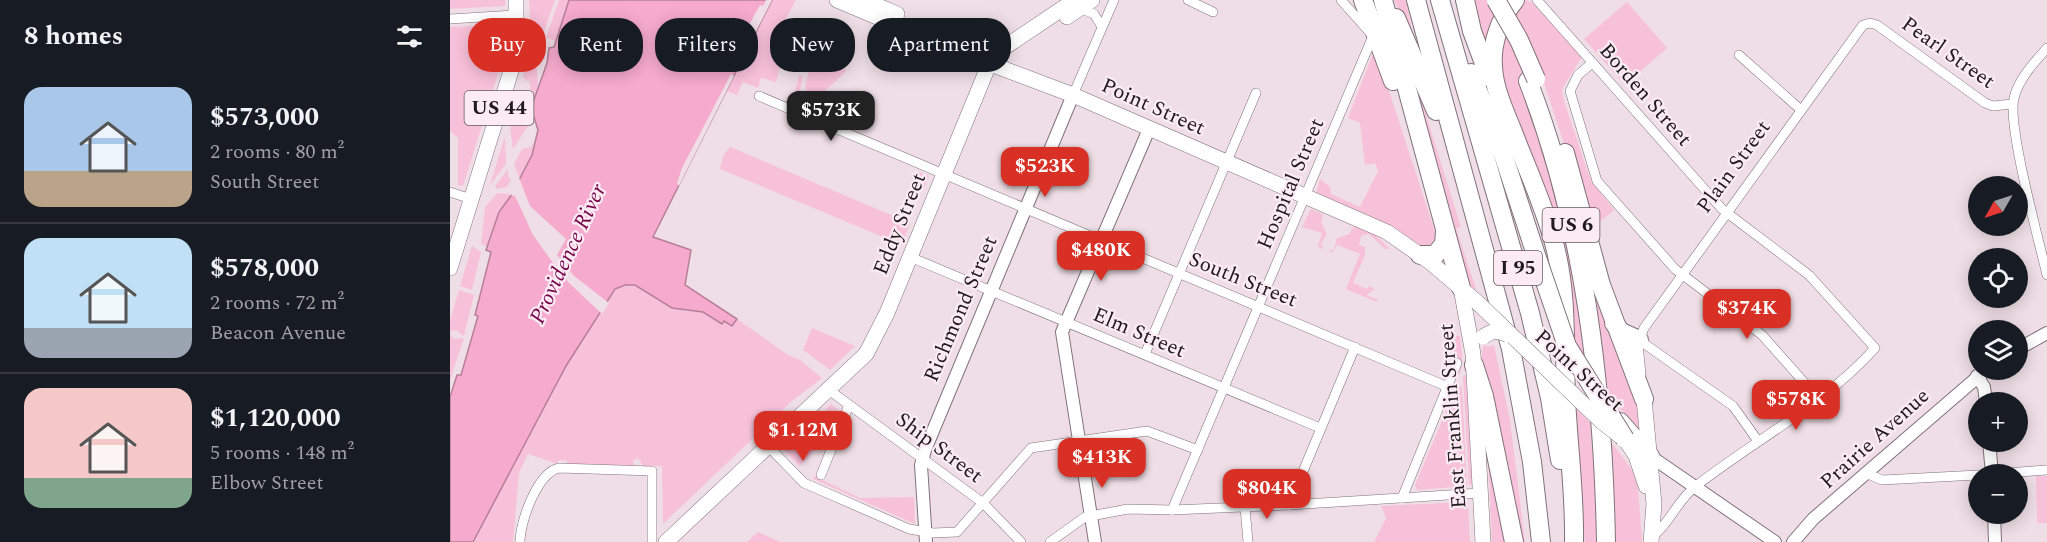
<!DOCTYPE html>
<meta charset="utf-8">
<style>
:root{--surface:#171b24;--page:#242831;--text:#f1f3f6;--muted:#9ea1a6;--line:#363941;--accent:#d93025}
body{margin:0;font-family:Spectral,serif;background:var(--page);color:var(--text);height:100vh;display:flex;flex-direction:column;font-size:22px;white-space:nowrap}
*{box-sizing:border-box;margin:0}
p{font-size:20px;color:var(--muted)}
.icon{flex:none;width:33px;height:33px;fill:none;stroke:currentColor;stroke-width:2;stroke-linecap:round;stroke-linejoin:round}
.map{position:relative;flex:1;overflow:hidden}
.panel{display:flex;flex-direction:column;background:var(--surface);width:450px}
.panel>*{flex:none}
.guide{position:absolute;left:18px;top:18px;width:570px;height:54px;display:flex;gap:12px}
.needle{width:39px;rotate:231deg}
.fabs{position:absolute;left:1518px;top:176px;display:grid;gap:12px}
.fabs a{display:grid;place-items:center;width:60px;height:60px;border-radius:50%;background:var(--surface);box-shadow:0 3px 15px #0003;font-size:30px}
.price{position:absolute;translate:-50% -51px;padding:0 14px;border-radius:12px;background:var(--accent);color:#fff;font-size:20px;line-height:39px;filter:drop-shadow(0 2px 3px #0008)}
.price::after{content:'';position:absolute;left:50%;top:36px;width:18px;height:14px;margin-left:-9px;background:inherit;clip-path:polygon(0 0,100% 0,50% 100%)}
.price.current{background:#222;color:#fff}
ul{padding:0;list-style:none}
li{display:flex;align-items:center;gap:18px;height:150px;padding:0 24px}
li+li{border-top:2px solid var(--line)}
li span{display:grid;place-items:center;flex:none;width:168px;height:120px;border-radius:18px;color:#555}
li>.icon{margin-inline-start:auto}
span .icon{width:72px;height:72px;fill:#fffc;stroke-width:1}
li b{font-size:26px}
h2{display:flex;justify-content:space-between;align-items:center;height:72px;padding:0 24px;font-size:26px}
.tag{padding:0 21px;border-radius:24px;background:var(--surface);box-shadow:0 3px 15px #0003;font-size:21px;line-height:54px}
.tag.current{background:var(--accent);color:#fff}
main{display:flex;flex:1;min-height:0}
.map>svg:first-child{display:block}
</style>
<main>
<section class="panel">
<h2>8 homes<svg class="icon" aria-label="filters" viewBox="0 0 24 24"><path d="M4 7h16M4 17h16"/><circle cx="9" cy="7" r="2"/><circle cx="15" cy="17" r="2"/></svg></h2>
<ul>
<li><span style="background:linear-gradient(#a9c7e8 70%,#b9a48a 0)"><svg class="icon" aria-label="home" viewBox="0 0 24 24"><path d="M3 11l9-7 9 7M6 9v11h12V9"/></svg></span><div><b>$573,000</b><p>2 rooms · 80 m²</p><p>South Street</p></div></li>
<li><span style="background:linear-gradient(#bfe0f5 75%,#9aa5b1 0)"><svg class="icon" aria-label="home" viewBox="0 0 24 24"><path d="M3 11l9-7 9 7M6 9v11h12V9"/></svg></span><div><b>$578,000</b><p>2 rooms · 72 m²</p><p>Beacon Avenue</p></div></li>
<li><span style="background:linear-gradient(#f6c9c9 75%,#7fa58c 0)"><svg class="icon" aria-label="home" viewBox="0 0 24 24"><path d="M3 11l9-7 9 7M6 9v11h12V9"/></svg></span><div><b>$1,120,000</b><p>5 rooms · 148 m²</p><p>Elbow Street</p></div></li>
</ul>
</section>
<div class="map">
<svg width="1597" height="542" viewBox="0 0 1597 542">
<rect width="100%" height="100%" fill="#efdee5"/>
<g fill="#f8c1da">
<polygon points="0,0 55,0 55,6 0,9"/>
<polygon points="79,0 105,0 86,55 88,85 86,96 80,100 80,73 79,83 73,77 81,34"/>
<polygon points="109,0 119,0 105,41 96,37"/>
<polygon points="322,0 346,0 332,26 340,28 326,82 311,78 308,88 293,82 287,95 276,91"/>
<polygon points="944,0 956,0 962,32 959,32"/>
<polygon points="1020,0 1059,0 1038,53"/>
<path d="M1076,0L1083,3L1132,57L1112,89L1114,101L1141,181L1164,210L1142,228L1092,77L1073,84L1100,166L1117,236L1139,374L1123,347V332L1049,79C1050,54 1051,13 1076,0Z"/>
<polygon points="1177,2 1217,48 1175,85 1134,39"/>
<polygon points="56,24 48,74 13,186 8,185 8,138 0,131 0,27"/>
<polygon points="440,33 461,42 458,50 441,40 434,53"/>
<polygon points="365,44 396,71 363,102 355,87"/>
<polygon points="925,48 987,238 987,244 974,249 918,215 866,193 870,179 880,187 881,194 910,207 928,171 925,163 915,165 910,123 898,118"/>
<polygon points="349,75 353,76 350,90 360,104 356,108 343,102"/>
<polygon points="966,98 971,99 1011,227 1006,228 1026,289 1023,289 1016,276"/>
<polygon points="66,101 72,101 80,123 63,149 60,128"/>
<polygon points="55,138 56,164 40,185 54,139"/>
<polygon points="83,142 82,155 69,178 64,164 72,149 81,147"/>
<polygon points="280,147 460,223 452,245 270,169 273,156"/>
<polygon points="58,169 58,177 61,179 57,187 46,189 45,186"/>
<polygon points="467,171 479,176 473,190 460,187"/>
<polygon points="47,193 62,194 49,212 37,246 31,244 35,207"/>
<polygon points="861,209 873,214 871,222 877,234 871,244 874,250 868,246 872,233 852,227"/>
<polygon points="904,226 925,235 940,249 935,249 919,234 911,236 909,245 915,247 915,255 903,283 917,289 919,286 925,289 916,295 928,300 927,302 896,289 910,254 887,245 883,252 878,252 884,249 887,238 899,234"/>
<polygon points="22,246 31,252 22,290 10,286"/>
<polygon points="181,284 191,287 235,311 253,312 272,324 274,321 282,326 287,319 338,355 350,360 372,378 342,401 213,524 212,466 193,466 188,458 183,461 184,466 119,464 115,460 107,461 108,464 78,454 69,473 63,542 23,542 116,366 157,298 170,286"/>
<polygon points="9,290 24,295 14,336 6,330 0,331 0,321"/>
<polygon points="1146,297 1188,402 1190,429 1156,394"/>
<polygon points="362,328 405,346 380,370 353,350"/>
<polygon points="0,334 4,339 14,338 0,380"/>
<path d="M1006,336H1010C1011,350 1016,366 1007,378L1012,362L1003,353Z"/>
<polygon points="1034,342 1036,347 1044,345 1060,420 1075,542 1068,542 1031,359"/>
<polygon points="1016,374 1022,483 1022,485 1019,484 1013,377"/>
<polygon points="1007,385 1012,387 1017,486 967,490 965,485"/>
<polygon points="381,404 388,410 383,422 376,415 376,409"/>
<polygon points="1124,407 1141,423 1142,453 1146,454 1150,542 1135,542"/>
<polygon points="353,432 368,447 350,466 333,449"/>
<polygon points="1161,442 1183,471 1188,486 1192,542 1162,542"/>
<polygon points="1038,456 1059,542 1042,542"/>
<polygon points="364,476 410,498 464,497 465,524 363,479"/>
<polygon points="1586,476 1597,476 1597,523 1587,523"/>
<polygon points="1015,502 1018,503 1020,542 924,542 936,518 931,506"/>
<polygon points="308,532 330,542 297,542"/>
</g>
<polygon fill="#f6aacd" stroke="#b67f98" stroke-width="1.5" points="119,0 322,0 203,237 241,250 235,285 287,319 282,326 274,321 272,324 253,312 222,308 185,285 175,285 165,289 116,366 23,542 0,542 0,397 7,375 11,375 28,316 25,315 41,252 36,250 49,212 60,197 82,155 88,130 81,108 97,63 99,48 104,47"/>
<g fill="#efdee5">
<polygon points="316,0 322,0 288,67 283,64 287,56 290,57 301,37 294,34 310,5 313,6"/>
<polygon points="281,74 284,76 229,186 227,183 232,168"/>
<polygon points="68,175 80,206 116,239 107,255 124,276 159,303 152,314 119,283 103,263 83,235 65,196 58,194"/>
</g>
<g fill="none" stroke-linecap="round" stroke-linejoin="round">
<defs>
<g id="minor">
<polyline points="738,0 763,12"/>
<path d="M1087,0L1272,209L1359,275L1425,348C1375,404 1305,440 1246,486C1227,500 1220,524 1201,538"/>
<polyline points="630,8 644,14 652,27"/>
<polyline points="0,19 66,15"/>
<path d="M1597,48C1584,63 1569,78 1564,98C1557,125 1589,241 1597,275"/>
<polyline points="1289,55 1351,110"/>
<polyline points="1142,63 1128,75 1120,91 1147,181 1225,269 1312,335 1368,398"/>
<polyline points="623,95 664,0"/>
<polyline points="309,96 998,387"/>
<polyline points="0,192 21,199"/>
<polyline points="460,257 870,428"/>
<polyline points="1189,340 1283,406 1308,441"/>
<polyline points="695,354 806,93"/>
<polyline points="1191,374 1188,344 1194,328 1413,25 1420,23 1427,25 1535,103 1543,106 1562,104"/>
<polyline points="379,390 533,503 571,542"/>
<polyline points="318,446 354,483 377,493 459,529 483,533 507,532 581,448 697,431 748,450"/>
<polyline points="1418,474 1432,480 1528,475"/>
<polyline points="1539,474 1597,470"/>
<polyline points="371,475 399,405"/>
<polyline points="952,498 1007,363"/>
<polyline points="839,505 905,347"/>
<polyline points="795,507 798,542"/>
<polyline points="722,510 923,36 891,0"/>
<path d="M70,542C70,522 87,473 109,468L202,471V542"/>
<polyline points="600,542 635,517 678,509 722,510 839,505 1030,493"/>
</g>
<g id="tertiary">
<polyline points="1568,349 1597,333"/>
<polyline points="1527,376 1534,387 1536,402"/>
<polyline points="1539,441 1542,474"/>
<polyline points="1200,456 1325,542"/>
<polyline points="1544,513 1545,542"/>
<polyline points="476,542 471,465 475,450 623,95"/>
<polyline points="645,542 612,332 699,129"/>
<polyline points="1343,542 1363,519 1537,369"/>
</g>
<g id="primary">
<polyline points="387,0 530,60 623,95 937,232 980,262 1027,302"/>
<polyline points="414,0 447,14"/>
<polyline points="617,17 642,0"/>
<polyline points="0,268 61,71 66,44 66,0"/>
<polyline points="1011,288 1023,354 1033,542"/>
<polyline points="1194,399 1204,504 1201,542"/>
<polyline points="1175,439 1186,456 1196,486"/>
<polyline points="216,542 416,354 437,313 540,62 552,49 625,0"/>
</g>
<g id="motorway">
<polyline points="913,0 943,81"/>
<polyline points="933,0 1011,288"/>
<polyline points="966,0 1061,349 1082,462 1091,542"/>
<polyline points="990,0 1080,313 1100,398 1110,460"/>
<polyline points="1015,0 1022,31 1039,77"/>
<path d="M1065,0C1050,18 1041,44 1043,67C1044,89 1055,112 1063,132C1077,169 1094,205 1104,243C1118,294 1114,345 1116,397C1118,445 1125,493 1124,542"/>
<polyline points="946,18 986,111"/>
<polyline points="1021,73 1054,157 1087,258"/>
<path d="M1078,81C1135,228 1153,386 1156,542"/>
<polyline points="1115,153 1151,285 1194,399"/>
<polyline points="970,255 985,255 994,244 995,232"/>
<polyline points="1164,323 1171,332 1189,340"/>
<polyline points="1024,365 1034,396 1064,542"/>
<polyline points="1170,422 1200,456"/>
</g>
</defs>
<use href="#minor" stroke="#817279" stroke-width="10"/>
<use href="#tertiary" stroke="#817279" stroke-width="14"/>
<use href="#primary" stroke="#817279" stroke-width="16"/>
<use href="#motorway" stroke="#817279" stroke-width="20"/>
<use href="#minor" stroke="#fff" stroke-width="9"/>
<use href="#tertiary" stroke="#fff" stroke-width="12"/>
<use href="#primary" stroke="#fff" stroke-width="15"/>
<use href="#motorway" stroke="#fff" stroke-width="18"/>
<defs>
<g id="primary-bridge">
<polyline points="1027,302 1152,422 1170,436"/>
<path d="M1033,337C1043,330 1048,330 1058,335"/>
</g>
<g id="motorway-bridge">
<polyline points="1046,0 1069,40 1086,79"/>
<polyline points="1087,258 1117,346 1175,439"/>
</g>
</defs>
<use href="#primary-bridge" stroke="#817279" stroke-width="16" stroke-linecap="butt"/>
<use href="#motorway-bridge" stroke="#817279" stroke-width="20" stroke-linecap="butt"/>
<use href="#primary-bridge" stroke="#fff" stroke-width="15"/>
<use href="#motorway-bridge" stroke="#fff" stroke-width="18"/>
</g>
<g text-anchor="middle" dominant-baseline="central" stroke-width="4.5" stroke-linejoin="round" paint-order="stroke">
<g fill="#fcebf2" stroke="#62595c" stroke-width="1.5">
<rect x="14.5" y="91" width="69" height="34" rx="4.5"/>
<rect x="1092.5" y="208" width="57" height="34" rx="4.5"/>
<rect x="1044" y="251" width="48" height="34" rx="4.5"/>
</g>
<g font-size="20" font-weight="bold" fill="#201a1c">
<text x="49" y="108">US 44</text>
<text x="1121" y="225">US 6</text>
<text x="1068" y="268">I 95</text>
</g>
<g font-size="21" fill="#201a1c" stroke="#fcebf2">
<text transform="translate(1498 53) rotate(35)">Pearl Street</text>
<text transform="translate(1195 95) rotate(49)">Borden Street</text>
<text transform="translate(703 107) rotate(24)">Point Street</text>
<text transform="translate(1284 167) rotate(-54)">Plain Street</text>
<text transform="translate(841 184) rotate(-67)">Hospital Street</text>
<text transform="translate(450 224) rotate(-68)">Eddy Street</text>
<text transform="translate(793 280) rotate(22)">South Street</text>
<text transform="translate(511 309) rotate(-67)">Richmond Street</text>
<text transform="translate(689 333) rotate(23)">Elm Street</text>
<text transform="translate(1129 371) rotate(42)">Point Street</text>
<text transform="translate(1003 416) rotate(-94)">East Franklin Street</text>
<text transform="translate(1425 439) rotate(-42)">Prairie Avenue</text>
<text transform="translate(489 448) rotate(37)">Ship Street</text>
</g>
<g font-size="22" font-style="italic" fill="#76024c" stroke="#fcebf2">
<text transform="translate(118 254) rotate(-65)">Providence River</text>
</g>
</g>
</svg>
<div class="fabs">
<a><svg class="needle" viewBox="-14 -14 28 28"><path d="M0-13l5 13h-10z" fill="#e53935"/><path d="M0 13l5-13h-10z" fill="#9ea1a6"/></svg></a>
<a><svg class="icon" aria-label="locate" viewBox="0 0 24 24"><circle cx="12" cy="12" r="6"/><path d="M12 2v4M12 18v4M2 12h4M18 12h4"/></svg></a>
<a><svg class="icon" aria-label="layers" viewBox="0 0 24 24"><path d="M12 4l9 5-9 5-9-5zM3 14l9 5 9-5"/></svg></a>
<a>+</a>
<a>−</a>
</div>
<b class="price current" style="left:381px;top:142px">$573K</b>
<b class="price" style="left:595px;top:198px">$523K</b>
<b class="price" style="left:651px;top:282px">$480K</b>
<b class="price" style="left:1297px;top:340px">$374K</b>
<b class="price" style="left:1346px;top:431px">$578K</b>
<b class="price" style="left:353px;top:462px">$1.12M</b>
<b class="price" style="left:652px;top:489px">$413K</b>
<b class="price" style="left:817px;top:520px">$804K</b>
<div class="guide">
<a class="tag current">Buy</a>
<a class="tag">Rent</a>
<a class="tag">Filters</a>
<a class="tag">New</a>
<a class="tag">Apartment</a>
</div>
</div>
</main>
